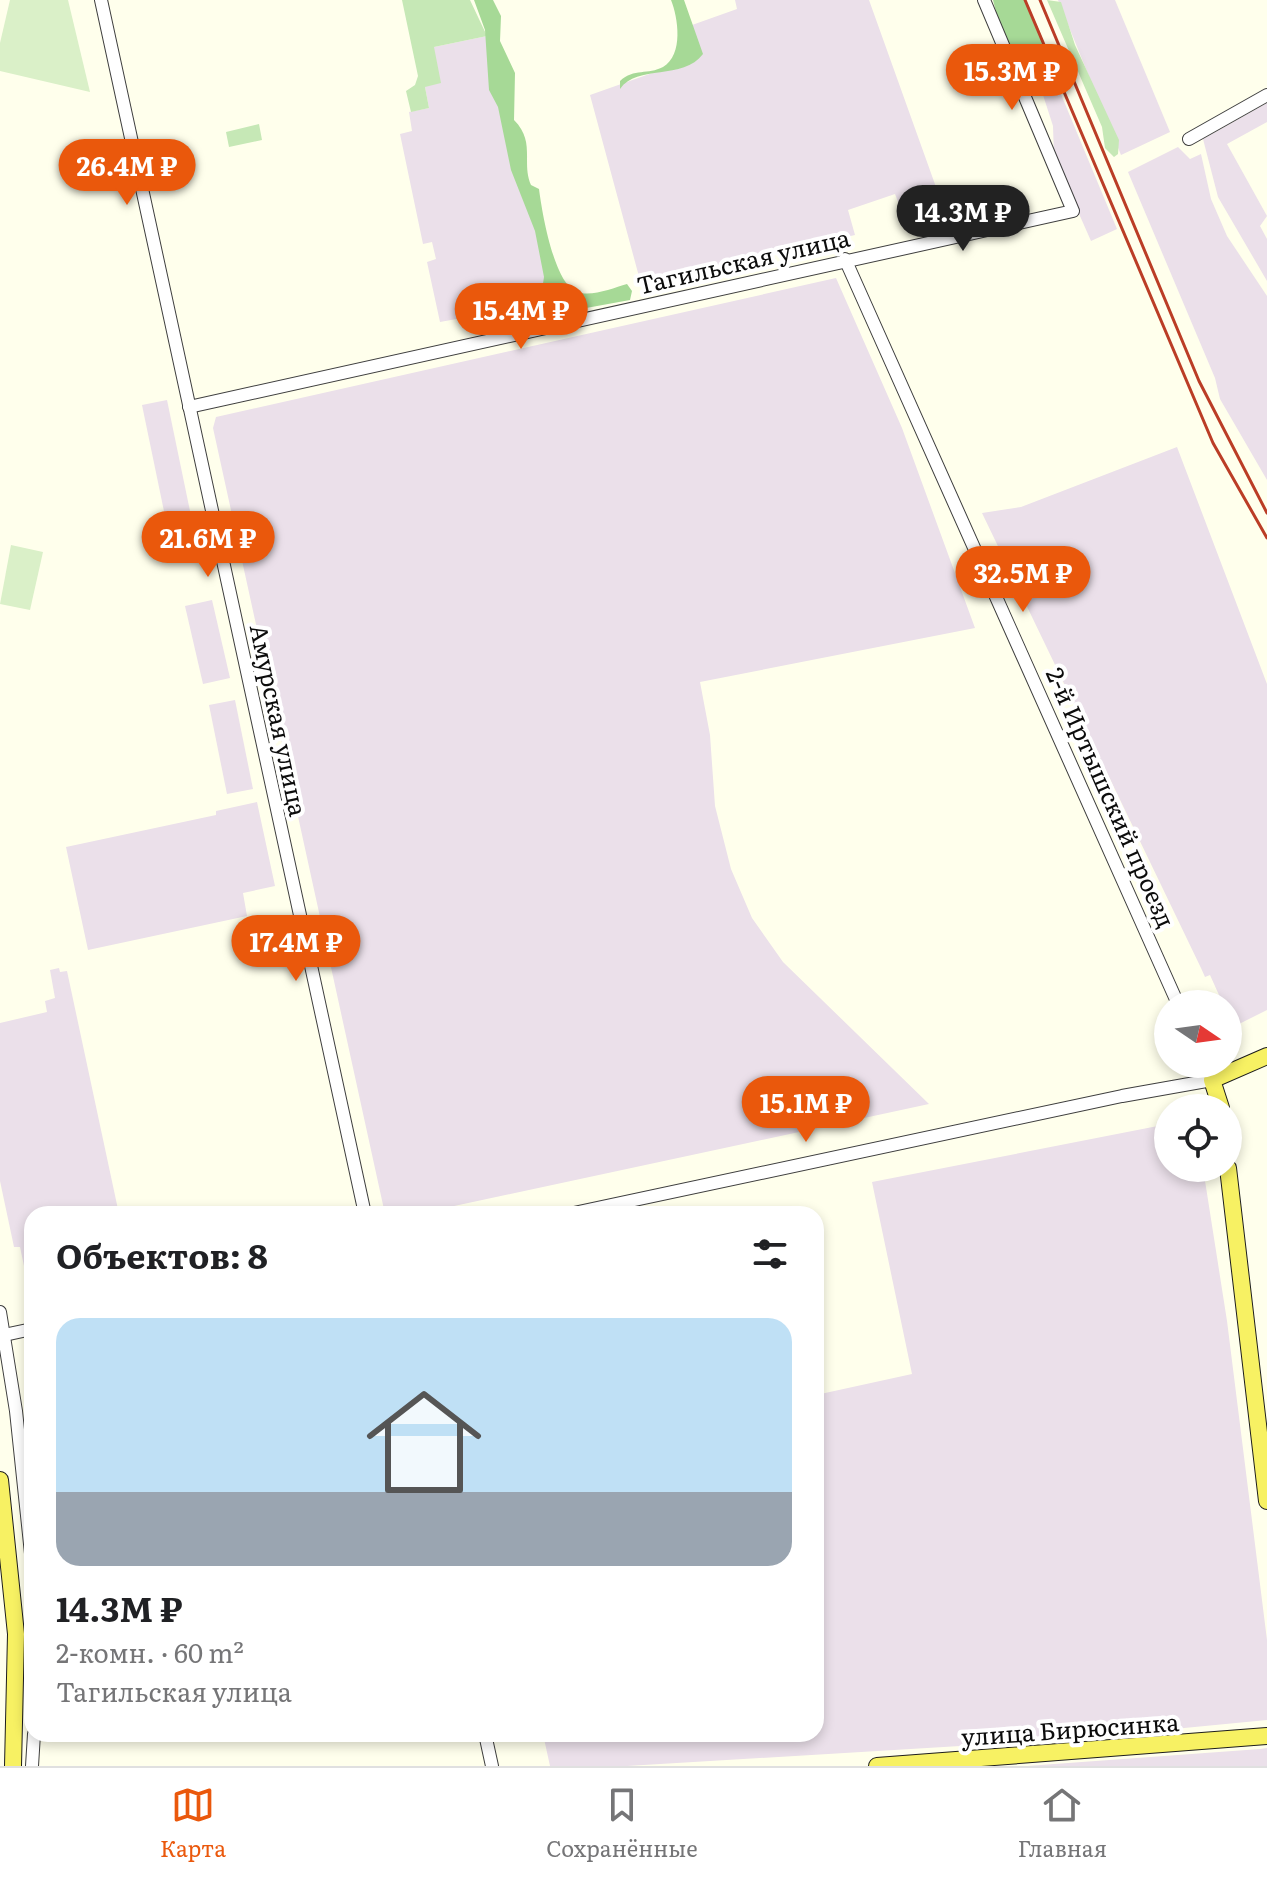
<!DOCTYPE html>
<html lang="ru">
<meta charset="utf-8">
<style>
:root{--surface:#fff;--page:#f2f2f2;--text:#202124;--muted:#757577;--line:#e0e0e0;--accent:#ea580c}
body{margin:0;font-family:Literata,serif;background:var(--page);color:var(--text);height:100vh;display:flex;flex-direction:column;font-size:30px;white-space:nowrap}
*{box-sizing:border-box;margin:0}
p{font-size:26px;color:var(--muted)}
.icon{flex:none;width:44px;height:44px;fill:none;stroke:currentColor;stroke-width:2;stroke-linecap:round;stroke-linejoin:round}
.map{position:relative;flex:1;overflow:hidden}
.details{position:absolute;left:24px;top:1206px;width:800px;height:536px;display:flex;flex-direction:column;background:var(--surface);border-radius:24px;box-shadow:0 4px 12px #0003}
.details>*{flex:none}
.needle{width:52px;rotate:103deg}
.fabs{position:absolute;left:1154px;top:990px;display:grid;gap:16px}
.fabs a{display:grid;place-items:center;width:88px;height:88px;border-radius:50%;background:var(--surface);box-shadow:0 4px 12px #0003;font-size:40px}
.price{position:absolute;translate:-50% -68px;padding:0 18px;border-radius:28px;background:var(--accent);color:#fff;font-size:26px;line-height:52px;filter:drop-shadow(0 2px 4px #0008)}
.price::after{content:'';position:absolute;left:50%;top:48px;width:24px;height:18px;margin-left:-12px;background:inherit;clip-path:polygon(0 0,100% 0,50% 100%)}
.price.on{background:#222;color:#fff}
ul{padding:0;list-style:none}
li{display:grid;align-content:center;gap:16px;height:424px;padding:0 32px}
li span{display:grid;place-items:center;height:248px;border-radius:24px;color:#555}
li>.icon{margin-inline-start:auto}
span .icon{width:144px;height:144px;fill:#fffc;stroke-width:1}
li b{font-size:34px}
h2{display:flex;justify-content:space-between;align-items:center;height:96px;padding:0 32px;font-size:34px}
.menu{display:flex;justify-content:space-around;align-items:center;height:112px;border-top:2px solid var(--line);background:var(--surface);font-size:22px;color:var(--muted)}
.menu a{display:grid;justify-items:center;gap:4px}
.menu .on{color:var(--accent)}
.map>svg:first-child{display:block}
</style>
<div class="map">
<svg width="1267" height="1766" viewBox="0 0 1267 1766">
<rect width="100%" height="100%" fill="#ffffec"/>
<g fill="#ebe0ea">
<polygon points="735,0 869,0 946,215 908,227 895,194 848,210 855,235 641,284 590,95 689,60 678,30 737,9"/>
<polygon points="1058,0 1115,0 1170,132 1121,155"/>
<polygon points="487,36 560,300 440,322 427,262 436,259 432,242 423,244 400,134 412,131 409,112 429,108 425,87 434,47"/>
<polygon points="1048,63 1117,229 1091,241 1054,157 1053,126 1034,67"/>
<polygon points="1267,103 1267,122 1227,144 1267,216 1260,226 1267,239 1267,281 1218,197 1203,139"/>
<polygon points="1178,147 1190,159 1201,154 1211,199 1227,236 1267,296 1267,480 1220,399 1215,378 1128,172"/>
<polygon points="836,278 902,428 975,628 700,682 710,735 715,806 731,869 752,918 783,962 929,1104 417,1214 385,1214 213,428 216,417"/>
<polygon points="167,400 196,540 171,545 142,405"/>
<polygon points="1177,447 1267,684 1267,1010 1233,1027 1228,1004 1223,1004 1210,975 1205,977 1201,968 982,513 1021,507"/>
<polygon points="212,600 230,678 203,684 185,606"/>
<polygon points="235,700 253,789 227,794 209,705"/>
<polygon points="257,802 275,886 243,893 247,916 88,950 66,847 216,815 216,811"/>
<polygon points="59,968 60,972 67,971 119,1214 32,1214 32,1284 28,1285 20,1247 14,1247 0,1181 0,1023 47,1012 45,1001 55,998 50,970"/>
<polygon points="1168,1124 1168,1168 1203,1168 1227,1321 1267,1640 1267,1720 1060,1740 627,1766 550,1766 543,1734 816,1734 816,1395 912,1374 872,1182"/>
<polygon points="1267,1748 1267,1766 1027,1766 1260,1749"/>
</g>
<g fill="#c6e8b6">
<polygon points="402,0 470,0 487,36 434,47 441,83 425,87 429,108 411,112 406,91 415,85 418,76"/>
<polygon points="1047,0 1061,2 1075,45 1119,140 1118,154 1114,157 1105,148 1102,127"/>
<polygon points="259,124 262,140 229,147 226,132"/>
</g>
<g fill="#a6d996">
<path d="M474,0H493L501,16L500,41L515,73L514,120C536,142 521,162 531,185L539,189C542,212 554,284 577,292C592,297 613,288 627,284L632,291L630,300L504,323L507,315L540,303L544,277L535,231L511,170L498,107L489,90L485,30Z"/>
<path d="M671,0H684L703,54C683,81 637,64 620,89V81C634,68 648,75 663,67C684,55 678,17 671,0Z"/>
<path d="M993,0H1026C1036,27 1052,49 1049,78L1036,80V93L1023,76L1001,32Z"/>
</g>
<g fill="#daf0c8">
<polygon points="10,0 68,0 90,92 0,71 0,43"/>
<polygon points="11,545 43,552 30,610 0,604"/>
</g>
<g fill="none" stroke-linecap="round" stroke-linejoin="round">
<defs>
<g id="minor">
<polyline points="101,0 365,1214"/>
<polyline points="1189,139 1267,95"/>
<polyline points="845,259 1178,1004"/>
<polyline points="189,407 1073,211 984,0"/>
<polyline points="569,1214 1122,1096 1212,1080 1205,1064"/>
<polyline points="0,1312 16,1411 32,1563"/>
<polyline points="0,1336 32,1329"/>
<polyline points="485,1734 492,1766"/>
<polyline points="32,1766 34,1734"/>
</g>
<g id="major">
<polyline points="1221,1108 1212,1080 1267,1056"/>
<polyline points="1228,1168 1267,1501"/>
<polyline points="0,1480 16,1634 13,1766"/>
<polyline points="877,1766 1267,1736"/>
</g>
</defs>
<use href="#minor" stroke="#3f3f3f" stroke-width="14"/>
<use href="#major" stroke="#1d1d1d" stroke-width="18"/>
<use href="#minor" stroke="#fff" stroke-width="12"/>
<use href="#major" stroke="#f7f163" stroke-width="16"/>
<g stroke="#bb3d26" stroke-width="3">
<polyline points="1025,0 1213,443 1267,538"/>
<polyline points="1040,0 1199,381 1267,513"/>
</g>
</g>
<g text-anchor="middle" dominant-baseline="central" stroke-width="8" stroke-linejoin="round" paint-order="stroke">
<g font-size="24" fill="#0c0c0c" stroke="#fff">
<text transform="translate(743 260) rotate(-13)">Тагильская улица</text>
<text transform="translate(280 720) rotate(78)">Амурская улица</text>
<text transform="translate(1112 797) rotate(66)">2-й Иртышский проезд</text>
<text transform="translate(1070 1728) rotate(-4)">улица Бирюсинка</text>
</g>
</g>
</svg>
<div class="fabs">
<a><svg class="needle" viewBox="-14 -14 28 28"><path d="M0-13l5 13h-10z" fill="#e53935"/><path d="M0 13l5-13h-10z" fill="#757577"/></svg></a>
<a><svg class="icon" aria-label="locate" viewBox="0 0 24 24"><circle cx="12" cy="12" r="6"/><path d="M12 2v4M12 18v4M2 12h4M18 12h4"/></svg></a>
</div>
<b class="price" style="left:1012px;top:112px">15.3M ₽</b>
<b class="price" style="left:127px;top:207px">26.4M ₽</b>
<b class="price on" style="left:963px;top:253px">14.3M ₽</b>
<b class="price" style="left:521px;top:351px">15.4M ₽</b>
<b class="price" style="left:208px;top:579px">21.6M ₽</b>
<b class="price" style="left:1023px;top:614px">32.5M ₽</b>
<b class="price" style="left:296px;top:983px">17.4M ₽</b>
<b class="price" style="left:806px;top:1144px">15.1M ₽</b>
<section class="details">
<h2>Объектов: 8<svg class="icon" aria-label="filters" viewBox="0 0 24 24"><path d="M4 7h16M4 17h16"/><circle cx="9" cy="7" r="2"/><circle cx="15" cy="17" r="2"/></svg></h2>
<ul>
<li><span style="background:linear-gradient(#bfe0f5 70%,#9aa5b1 0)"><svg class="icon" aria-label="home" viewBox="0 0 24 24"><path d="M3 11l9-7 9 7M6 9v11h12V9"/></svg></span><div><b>14.3M ₽</b><p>2-комн. · 60 m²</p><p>Тагильская улица</p></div></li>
</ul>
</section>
</div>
<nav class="menu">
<a class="on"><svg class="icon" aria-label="map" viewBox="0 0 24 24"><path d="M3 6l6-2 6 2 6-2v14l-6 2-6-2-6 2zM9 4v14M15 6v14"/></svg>Карта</a>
<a><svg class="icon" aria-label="saved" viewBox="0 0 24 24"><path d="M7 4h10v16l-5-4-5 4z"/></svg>Сохранённые</a>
<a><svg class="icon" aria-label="home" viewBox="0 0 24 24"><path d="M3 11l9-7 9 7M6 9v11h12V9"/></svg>Главная</a>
</nav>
